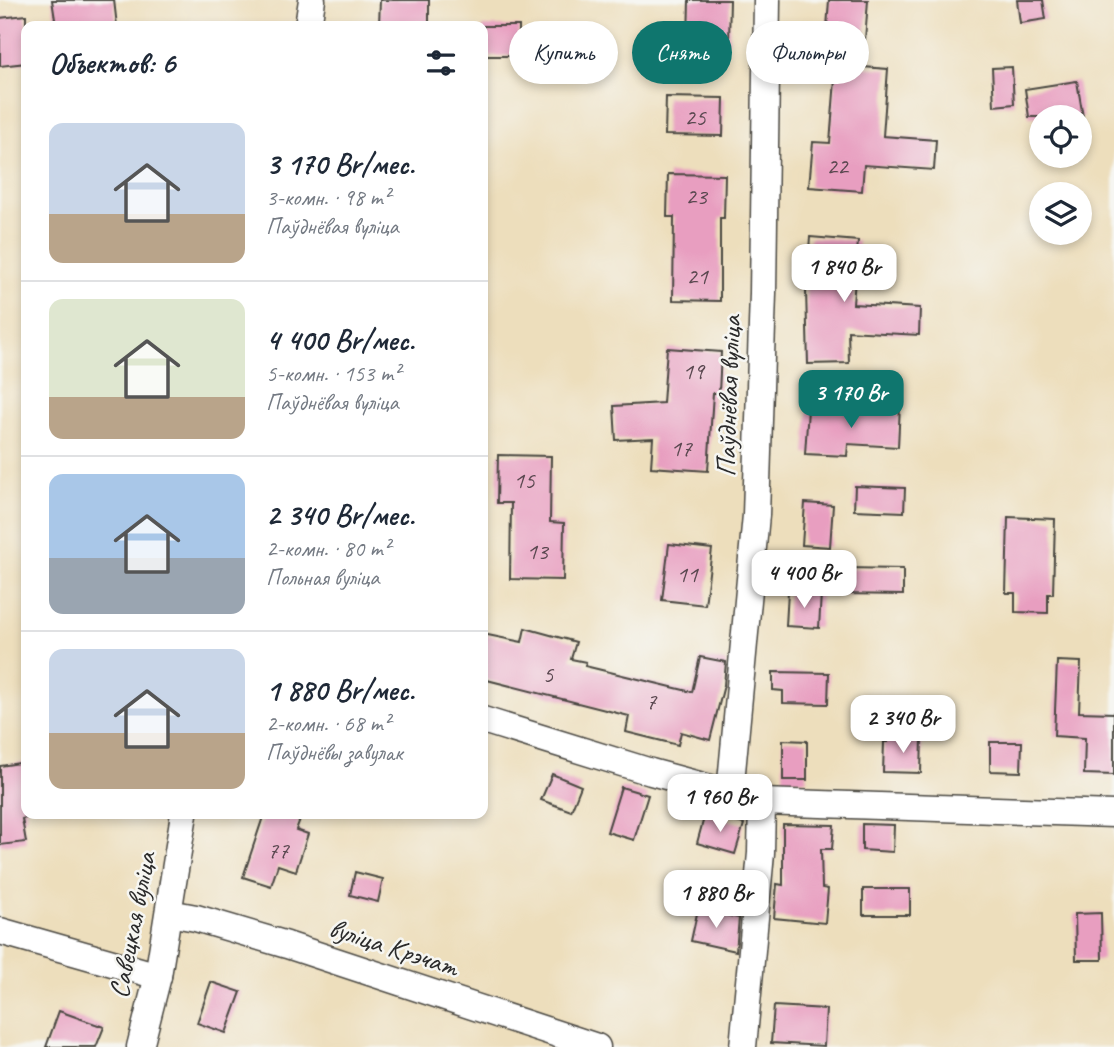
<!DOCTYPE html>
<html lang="ru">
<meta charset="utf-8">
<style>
:root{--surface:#fff;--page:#f2f2f3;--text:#1f2937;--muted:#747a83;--line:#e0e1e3;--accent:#0f766e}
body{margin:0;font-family:Caveat,sans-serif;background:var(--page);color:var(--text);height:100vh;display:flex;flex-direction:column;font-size:26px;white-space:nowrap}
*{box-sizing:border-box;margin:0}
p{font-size:23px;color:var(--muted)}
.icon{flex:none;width:38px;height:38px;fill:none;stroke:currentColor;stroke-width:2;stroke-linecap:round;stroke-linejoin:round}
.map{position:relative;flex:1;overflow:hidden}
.panel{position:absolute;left:21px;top:21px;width:467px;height:798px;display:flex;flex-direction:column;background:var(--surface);border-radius:14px;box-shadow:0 4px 10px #0003}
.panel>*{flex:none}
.guide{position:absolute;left:509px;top:21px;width:499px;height:63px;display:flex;gap:14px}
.controls{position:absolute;left:1029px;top:105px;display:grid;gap:14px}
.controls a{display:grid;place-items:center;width:63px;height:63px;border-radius:50%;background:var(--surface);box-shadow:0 4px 10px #0003;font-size:35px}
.price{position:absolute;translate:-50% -60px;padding:0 16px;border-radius:14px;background:#fff;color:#222;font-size:23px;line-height:46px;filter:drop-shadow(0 2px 4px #0008)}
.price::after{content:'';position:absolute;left:50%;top:42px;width:21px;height:16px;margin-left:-10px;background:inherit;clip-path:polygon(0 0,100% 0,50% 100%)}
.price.selected{background:var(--accent);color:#fff}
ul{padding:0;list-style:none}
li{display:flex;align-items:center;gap:21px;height:175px;padding:0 28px}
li+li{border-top:2px solid var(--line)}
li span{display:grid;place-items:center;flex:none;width:196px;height:140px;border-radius:14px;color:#555}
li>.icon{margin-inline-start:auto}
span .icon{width:84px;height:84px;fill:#fffc;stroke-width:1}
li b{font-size:30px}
h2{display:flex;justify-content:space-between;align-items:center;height:84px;padding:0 28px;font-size:30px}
.tag{padding:0 24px;border-radius:32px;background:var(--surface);box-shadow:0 4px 10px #0003;font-size:24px;line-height:63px}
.tag.selected{background:var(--accent);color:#fff}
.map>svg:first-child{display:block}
</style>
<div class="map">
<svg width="1114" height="1047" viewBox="0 0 1114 1047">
<rect width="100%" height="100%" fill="#f6f6f2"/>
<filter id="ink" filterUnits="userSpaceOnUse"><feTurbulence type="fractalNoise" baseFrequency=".0143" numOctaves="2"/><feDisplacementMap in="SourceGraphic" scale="14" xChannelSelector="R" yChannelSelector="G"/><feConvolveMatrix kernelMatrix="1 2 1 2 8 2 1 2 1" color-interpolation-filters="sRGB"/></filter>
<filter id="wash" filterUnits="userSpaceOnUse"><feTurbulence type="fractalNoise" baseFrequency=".00686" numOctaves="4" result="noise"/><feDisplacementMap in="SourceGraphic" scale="28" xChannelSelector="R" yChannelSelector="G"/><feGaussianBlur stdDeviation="1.57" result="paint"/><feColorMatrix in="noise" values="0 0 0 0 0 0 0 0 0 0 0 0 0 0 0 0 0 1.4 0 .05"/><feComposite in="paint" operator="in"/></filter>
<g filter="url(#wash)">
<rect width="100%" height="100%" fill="#eddebc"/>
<g id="blocks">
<g fill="#e89ec0">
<polygon points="52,0 114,0 117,26 56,26"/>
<polygon points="380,0 429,0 429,26 379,25"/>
<polygon points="689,0 730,0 729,42 688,41"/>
<polygon points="829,0 868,0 863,67 888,69 883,136 936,140 934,170 864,165 862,191 809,187 813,142 830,143 839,29 827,28"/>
<polygon points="1017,0 1043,0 1046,19 1020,23"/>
<polygon points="26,15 26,63 0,66 0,18"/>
<rect x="483" y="26" width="36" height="30"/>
<polygon points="1012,67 1014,104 994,106 992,68"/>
<polygon points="1077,81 1083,117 1029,117 1025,89"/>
<polygon points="666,97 724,98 723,136 665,135"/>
<polygon points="668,174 725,175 724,218 720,218 720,301 673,300 674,217 667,217"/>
<polygon points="810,237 858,241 853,304 920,308 919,335 848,331 849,363 808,364 806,290"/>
<polygon points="667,348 721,352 719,393 713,393 708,471 651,467 653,438 616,440 614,406 663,403"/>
<polygon points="877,404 900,405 898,447 848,444 847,456 805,454 808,409 876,414"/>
<polygon points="498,455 551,456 550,522 564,523 563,580 510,579 511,503 497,503"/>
<polygon points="855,486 905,488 904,512 854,510"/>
<polygon points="805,503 833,505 830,547 802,545"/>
<polygon points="1008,517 1055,519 1053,594 1048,594 1048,613 1015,612 1015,593 1006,593"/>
<polygon points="669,544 712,549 705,605 662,600"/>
<polygon points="844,568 903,569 903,595 843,594"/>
<polygon points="788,591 821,593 819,628 786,626"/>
<polygon points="525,628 576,642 571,659 586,662 585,666 692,692 700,657 726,662 724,685 710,740 681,732 678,745 626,732 629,716 483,679 483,634 522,642"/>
<polygon points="1057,661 1081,662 1079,712 1114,713 1114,775 1084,774 1085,738 1054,736"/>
<polygon points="773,672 829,673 828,704 783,703 783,691 773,690"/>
<polygon points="888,738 922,738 921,773 883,772 884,742 888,742"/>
<polygon points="783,740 807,741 807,780 783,780"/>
<polygon points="990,742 1022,742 1021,772 990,771"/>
<polygon points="26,762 26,818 22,819 26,842 0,845 0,766"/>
<polygon points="552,774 581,786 571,811 541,800"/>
<polygon points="621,787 648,795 634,840 607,832"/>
<polygon points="264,814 302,814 296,830 308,834 296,871 278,865 271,886 243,877"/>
<polygon points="705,814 744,824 735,854 697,843"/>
<polygon points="783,824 834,825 832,849 821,849 822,888 828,889 825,923 774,918 777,884 783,885"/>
<polygon points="862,824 894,825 893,852 862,850"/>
<polygon points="355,872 383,879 378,902 350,895"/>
<rect x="863" y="889" width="47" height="26"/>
<polygon points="698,909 739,918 736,951 691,941"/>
<polygon points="1101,913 1102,960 1076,960 1075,914"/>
<polygon points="211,982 241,992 226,1033 197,1023"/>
<polygon points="774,1006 826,1009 824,1046 771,1043"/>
<polygon points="59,1011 104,1027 96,1047 46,1047"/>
</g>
</g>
</g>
<g filter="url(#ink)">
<use href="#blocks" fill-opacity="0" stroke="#484641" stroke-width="2"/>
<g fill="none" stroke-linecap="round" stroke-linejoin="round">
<defs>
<g id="minor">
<polyline points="308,26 312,0"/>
<polyline points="483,720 651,772 762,802 1114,814"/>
<polyline points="730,793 756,515 763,293 767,0"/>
<polyline points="169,913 196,918 287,945 597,1047"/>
<polyline points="0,931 158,976"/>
<polyline points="140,1047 158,976 184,814"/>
<polyline points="743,1047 761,853 762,802"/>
</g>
</defs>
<use href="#minor" stroke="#484641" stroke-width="29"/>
<use href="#minor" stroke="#fff" stroke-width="26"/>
</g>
</g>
<g text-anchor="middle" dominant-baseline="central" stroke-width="5" stroke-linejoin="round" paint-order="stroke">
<g font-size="24" fill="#5a4850">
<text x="695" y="117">25</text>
<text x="837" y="166">22</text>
<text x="696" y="196">23</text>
<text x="697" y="276">21</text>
<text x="693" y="371">19</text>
<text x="681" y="448">17</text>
<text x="524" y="480">15</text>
<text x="537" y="551">13</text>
<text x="687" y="574">11</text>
<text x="548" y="674">5</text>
<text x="651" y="701">7</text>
<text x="278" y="850">77</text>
</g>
<g font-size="28" fill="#2b2b2b" stroke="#f6f6f2">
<text transform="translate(728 396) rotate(-88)">Паўднёвая вуліца</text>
<text transform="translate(132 925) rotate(-79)">Савецкая вуліца</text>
<text transform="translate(394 947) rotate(18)">вуліца Крэчат</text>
</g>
</g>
</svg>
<div class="controls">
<a><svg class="icon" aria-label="locate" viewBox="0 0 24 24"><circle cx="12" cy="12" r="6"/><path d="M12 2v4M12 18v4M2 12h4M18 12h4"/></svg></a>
<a><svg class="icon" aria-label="layers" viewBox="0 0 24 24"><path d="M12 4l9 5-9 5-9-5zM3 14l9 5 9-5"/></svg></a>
</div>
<b class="price" style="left:844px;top:304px">1 840 Br</b>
<b class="price selected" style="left:851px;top:430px">3 170 Br</b>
<b class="price" style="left:804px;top:610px">4 400 Br</b>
<b class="price" style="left:903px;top:755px">2 340 Br</b>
<b class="price" style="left:720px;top:834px">1 960 Br</b>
<b class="price" style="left:716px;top:930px">1 880 Br</b>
<div class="guide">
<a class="tag">Купить</a>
<a class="tag selected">Снять</a>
<a class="tag">Фильтры</a>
</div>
<section class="panel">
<h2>Объектов: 6<svg class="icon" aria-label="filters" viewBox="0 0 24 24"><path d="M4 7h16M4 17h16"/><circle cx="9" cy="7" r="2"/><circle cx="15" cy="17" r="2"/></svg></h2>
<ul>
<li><span style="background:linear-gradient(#c9d6e8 65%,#b9a48a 0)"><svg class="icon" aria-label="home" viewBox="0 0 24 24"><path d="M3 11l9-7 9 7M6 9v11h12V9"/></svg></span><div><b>3 170 Br/мес.</b><p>3-комн. · 98 m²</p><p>Паўднёвая вуліца</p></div></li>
<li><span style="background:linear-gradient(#dfe7d0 70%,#b9a48a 0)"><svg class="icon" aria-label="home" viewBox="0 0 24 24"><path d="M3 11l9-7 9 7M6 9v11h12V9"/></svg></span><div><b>4 400 Br/мес.</b><p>5-комн. · 153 m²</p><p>Паўднёвая вуліца</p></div></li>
<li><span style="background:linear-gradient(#a9c7e8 60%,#9aa5b1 0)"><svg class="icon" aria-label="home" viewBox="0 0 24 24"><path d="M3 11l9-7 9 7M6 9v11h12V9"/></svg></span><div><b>2 340 Br/мес.</b><p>2-комн. · 80 m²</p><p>Польная вуліца</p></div></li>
<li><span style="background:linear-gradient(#c9d6e8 60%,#b9a48a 0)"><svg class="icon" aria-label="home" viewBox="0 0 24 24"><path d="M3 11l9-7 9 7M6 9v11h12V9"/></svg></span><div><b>1 880 Br/мес.</b><p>2-комн. · 68 m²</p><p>Паўднёвы завулак</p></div></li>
</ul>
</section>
</div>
